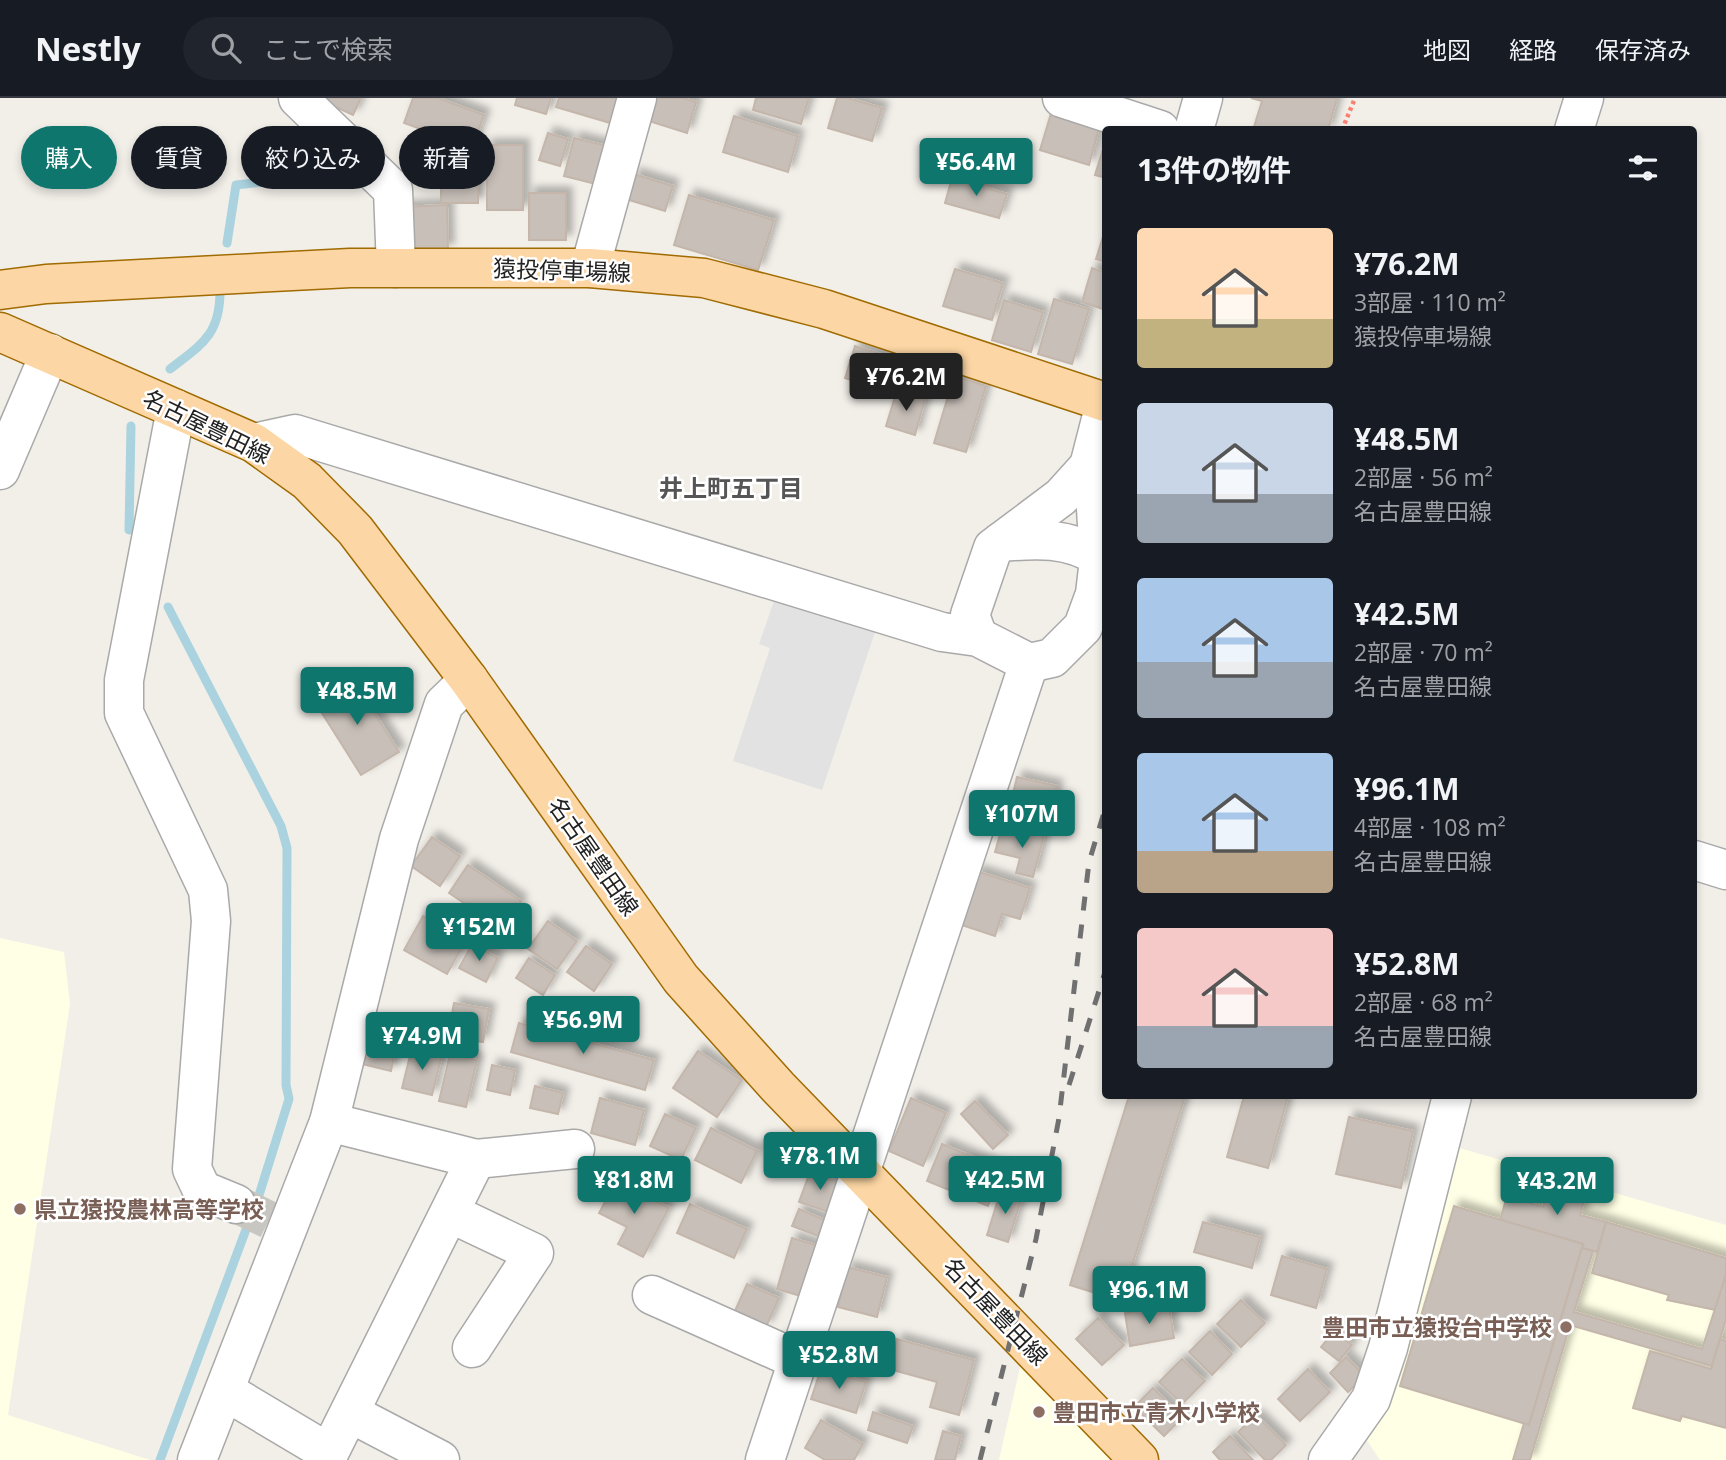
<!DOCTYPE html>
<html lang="ja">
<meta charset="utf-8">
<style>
:root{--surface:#171b24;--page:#20242c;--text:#f1f3f6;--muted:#9ea1a6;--line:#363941;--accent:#0f766e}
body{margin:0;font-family:"Open Sans","Noto Sans JP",sans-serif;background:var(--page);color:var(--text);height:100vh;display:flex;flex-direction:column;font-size:26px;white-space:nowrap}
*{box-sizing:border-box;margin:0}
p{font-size:23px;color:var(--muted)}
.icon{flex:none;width:38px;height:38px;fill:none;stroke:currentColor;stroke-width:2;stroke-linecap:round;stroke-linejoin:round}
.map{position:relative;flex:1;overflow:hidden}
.details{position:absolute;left:1102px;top:28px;width:595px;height:973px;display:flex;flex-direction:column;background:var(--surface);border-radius:7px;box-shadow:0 4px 10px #0003}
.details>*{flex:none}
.top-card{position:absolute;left:21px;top:28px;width:665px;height:63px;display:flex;gap:14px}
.price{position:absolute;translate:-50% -60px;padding:0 16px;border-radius:7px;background:var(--accent);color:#fff;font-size:23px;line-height:46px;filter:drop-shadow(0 2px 4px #0008)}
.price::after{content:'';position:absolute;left:50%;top:42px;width:21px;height:16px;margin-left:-10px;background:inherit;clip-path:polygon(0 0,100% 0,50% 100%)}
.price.on{background:#222;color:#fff}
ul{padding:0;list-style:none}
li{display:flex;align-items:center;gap:21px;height:175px;padding:0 35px}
li span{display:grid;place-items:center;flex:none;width:196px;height:140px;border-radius:7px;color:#555}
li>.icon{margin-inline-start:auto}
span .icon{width:84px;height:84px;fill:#fffc;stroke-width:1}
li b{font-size:30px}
h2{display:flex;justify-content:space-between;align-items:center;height:84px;padding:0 35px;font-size:30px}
.pill{padding:0 24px;border-radius:32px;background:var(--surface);box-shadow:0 4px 10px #0003;font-size:24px;line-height:63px}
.pill.on{background:var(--accent);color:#fff}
header{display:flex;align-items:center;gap:42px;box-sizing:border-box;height:98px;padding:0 35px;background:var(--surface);border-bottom:2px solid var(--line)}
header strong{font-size:33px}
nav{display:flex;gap:38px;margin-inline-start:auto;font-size:24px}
.search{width:490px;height:63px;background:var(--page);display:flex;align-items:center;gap:18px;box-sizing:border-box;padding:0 24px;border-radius:38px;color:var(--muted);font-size:26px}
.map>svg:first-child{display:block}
</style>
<header>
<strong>Nestly</strong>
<div class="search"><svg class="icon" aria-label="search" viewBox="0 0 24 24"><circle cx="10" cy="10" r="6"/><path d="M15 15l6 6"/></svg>ここで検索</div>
<nav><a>地図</a><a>経路</a><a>保存済み</a></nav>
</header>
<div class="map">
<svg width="1726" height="1362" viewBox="0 0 1726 1362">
<defs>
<filter id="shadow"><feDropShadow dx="6" dy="-6" stdDeviation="3.5" flood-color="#0004"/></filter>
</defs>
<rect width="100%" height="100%" fill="#f2efe9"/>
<g fill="#ffffe5">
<polygon points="0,840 64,854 70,906 8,1317 150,1362 0,1362"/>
<polygon points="1449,1047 1726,1127 1726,1362 1380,1362 1360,1332"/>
<polygon points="1021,1265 1114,1362 999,1362"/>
</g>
<polygon fill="#e2e2e2" points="775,500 875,534 822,692 733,663 770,550 759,546"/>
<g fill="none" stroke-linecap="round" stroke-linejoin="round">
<g stroke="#aad3df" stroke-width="9">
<polyline points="227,145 236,87 345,75"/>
<path d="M170,271C202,246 220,237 220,193"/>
<polyline points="129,432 131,328"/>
<polyline points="160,1362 260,1094 289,1001 286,987 287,750 281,728 168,509"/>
</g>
</g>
<g fill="#c7bfb8" stroke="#c4b6ab" stroke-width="2" filter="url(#shadow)">
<polygon points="316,0 361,0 353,17"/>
<polygon points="413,0 438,0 484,17 472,50 404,25"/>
<polygon points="517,0 551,0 546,16 515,7"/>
<polygon points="559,0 617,0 610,25 556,9"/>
<polygon points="652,0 684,0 696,4 687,35 646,22"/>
<polygon points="756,0 809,0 801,26 753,12"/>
<polygon points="837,0 848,0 882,10 872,43 828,30"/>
<polygon points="1251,0 1337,0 1328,32 1253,32 1262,3"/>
<polygon points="1052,12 1100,26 1089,67 1040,52"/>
<polygon points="734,18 798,38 788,74 723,54"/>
<polygon points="548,35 568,41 560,68 539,62"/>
<polygon points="574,40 607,48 596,86 564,78"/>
<polygon points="1106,41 1106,80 1095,77"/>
<rect x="487" y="47" width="36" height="65"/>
<polygon points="441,51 478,52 478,105 441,105"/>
<polygon points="634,76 673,88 665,113 626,101"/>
<polygon points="952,80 1007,96 999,120 945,105"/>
<rect x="529" y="95" width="37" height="47"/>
<polygon points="689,97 774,122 758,172 674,147"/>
<polygon points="447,107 448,151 402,153 400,109"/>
<polygon points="1106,129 1106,164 1096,161"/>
<polygon points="1092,170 1106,175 1106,212 1082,204"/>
<polygon points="955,171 1003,185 992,222 943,208"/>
<polygon points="1054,201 1089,211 1072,266 1038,256"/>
<polygon points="1004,202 1043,214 1031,254 992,242"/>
<polygon points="855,248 887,258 877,290 845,280"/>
<polygon points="954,278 986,288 966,354 934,345"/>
<polygon points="897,292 925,301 915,337 886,328"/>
<polygon points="353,581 399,654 361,677 315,604"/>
<polygon points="1017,679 1057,688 1048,725 1033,722 1036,706 1012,700"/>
<polygon points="1001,733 1027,740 1028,734 1044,738 1033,779 1016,775 1020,760 995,754"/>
<polygon points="432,739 460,758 440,788 411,768"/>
<polygon points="468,767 521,803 503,831 449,795"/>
<polygon points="976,773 1030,790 1020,821 1002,816 995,838 959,826"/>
<polygon points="423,818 466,842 447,876 404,852"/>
<polygon points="548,823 577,843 557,871 528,851"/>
<polygon points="472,846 498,860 486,884 459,870"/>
<polygon points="586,848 612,866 594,893 567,874"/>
<polygon points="529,860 555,877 543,897 516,880"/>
<polygon points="454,905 489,911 483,944 448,938"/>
<polygon points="519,925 654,962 645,992 511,954"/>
<polygon points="364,940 396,948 391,973 358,965"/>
<polygon points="412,950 442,957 432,997 402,990"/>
<polygon points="698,953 742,982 717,1019 673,990"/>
<polygon points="450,956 477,962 466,1009 439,1003"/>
<polygon points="492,967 515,972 510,997 487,992"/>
<polygon points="535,988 563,995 558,1016 530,1010"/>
<polygon points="1129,998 1185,998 1121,1203 1070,1187"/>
<polygon points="1244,998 1288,998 1268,1070 1227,1059"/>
<polygon points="600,1000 644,1012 635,1047 591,1035"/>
<polygon points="911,1000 946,1015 923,1068 889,1053"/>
<polygon points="975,1003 1008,1037 993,1051 961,1016"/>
<polygon points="665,1016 696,1030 681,1062 650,1048"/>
<polygon points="1349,1019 1413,1033 1401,1090 1336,1076"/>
<polygon points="711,1030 757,1053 741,1085 695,1062"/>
<polygon points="942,1046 1003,1071 988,1108 927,1083"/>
<polygon points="810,1074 842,1085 831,1115 799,1104"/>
<polygon points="617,1082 669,1110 643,1159 618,1146 627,1129 599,1115"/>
<polygon points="1550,1085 1586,1096 1580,1117 1606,1124 1597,1154 1582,1150 1583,1146 1500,1122 1507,1098 1543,1109"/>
<polygon points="1001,1092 1022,1098 1008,1144 987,1137"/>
<polygon points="690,1106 747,1131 734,1160 677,1135"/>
<polygon points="1454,1108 1583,1146 1529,1327 1400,1288"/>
<polygon points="799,1111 825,1122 818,1138 792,1128"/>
<polygon points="1203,1124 1260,1139 1252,1170 1194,1154"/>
<polygon points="1606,1124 1726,1160 1726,1177 1716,1212 1667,1202 1669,1197 1592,1175"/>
<polygon points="792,1140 819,1148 804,1199 777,1191"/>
<polygon points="1582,1150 1593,1153 1574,1214 1702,1251 1726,1177 1726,1221 1712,1268 1570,1227 1530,1362 1513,1362 1524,1325 1529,1327"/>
<polygon points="1282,1158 1327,1171 1316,1210 1271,1197"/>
<polygon points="847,1169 887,1179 877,1219 838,1209"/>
<polygon points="747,1186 779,1200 766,1229 734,1215"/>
<polygon points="1241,1202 1265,1225 1241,1249 1217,1226"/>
<polygon points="1169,1208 1174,1240 1130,1248 1125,1215"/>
<polygon points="1098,1220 1124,1247 1102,1267 1076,1241"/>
<polygon points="1210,1233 1232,1256 1212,1277 1189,1254"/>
<polygon points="1334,1233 1352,1247 1339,1263 1321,1249"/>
<polygon points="897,1241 974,1262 959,1317 930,1309 937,1284 889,1271"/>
<polygon points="1720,1241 1726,1243 1726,1330 1682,1318 1680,1323 1633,1310 1650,1253 1711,1271"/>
<polygon points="1346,1259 1365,1278 1348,1294 1330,1275"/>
<polygon points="1182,1261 1205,1283 1182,1306 1159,1284"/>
<polygon points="821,1271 866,1284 856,1315 811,1301"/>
<polygon points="1308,1271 1330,1294 1300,1323 1278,1301"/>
<polygon points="1153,1290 1183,1319 1164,1338 1134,1309"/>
<polygon points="873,1314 913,1328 907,1345 868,1332"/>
<polygon points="1256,1317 1286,1347 1271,1362 1265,1362 1238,1334"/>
<polygon points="821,1322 863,1346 854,1362 825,1362 805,1350"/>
<polygon points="943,1333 961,1338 955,1362 935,1362"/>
<polygon points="1230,1338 1253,1362 1220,1362 1213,1354"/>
</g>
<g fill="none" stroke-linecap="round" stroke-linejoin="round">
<polyline stroke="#c8c6c1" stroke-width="38" stroke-dasharray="38 19" stroke-linecap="butt" points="236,1106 269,1122"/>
<defs>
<g id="minor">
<polyline points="298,0 393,92 396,170"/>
<polyline points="1062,0 1160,32"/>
<polyline points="1194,32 1203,0"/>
<polyline points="1574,32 1584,0"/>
<polyline points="590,170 637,0"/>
<polyline points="176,311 124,582 124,615 208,792 211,823 192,1071 202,1092 236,1106"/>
<polyline points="254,345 295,336 942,534 978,539 1029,565 1052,560 1083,529 1095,496 1099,462 1096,410 1089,368 1106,302"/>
<polyline points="0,372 50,255"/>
<path d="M1001,444C1037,441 1068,439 1099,459"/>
<polyline points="978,539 970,517 993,450 1061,399 1089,368"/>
<polyline points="1694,762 1726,772"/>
<polyline points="476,1061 575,1051"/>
<polyline points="450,1115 534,1155 472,1250"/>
<polyline points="652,1197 800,1263"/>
<polyline points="225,1293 329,1355 476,1061 329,1024"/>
<polyline points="350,1315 440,1362"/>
<polyline points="197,1362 329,1024 399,741 444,606 469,582"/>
<polyline points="765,1362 1029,565"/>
<polyline points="1328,1362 1371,1301 1388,1250 1452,998"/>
</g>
<g id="major">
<polyline points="0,192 46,186 350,170 590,170 704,180 824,211 1105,304"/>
<polyline points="0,234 254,345 307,383 355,432 469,582 681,881 778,989 1139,1362"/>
</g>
</defs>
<use href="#minor" stroke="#a9a9a9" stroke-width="41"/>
<use href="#major" stroke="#a06b00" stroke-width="41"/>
<polyline stroke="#fa8072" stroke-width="4.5" stroke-dasharray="3.5 3.5" stroke-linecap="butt" points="1342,32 1355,0"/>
<use href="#minor" stroke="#fff" stroke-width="38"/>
<use href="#major" stroke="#fcd6a4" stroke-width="38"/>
<g stroke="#707070" stroke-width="5" stroke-dasharray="14 14" stroke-linecap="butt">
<polyline points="1069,987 1106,871"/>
<polyline points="980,1362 1036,1141 1059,1020 1089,764 1106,708"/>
</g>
</g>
<g fill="#8d6e63" stroke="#fff" stroke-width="2.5">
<circle cx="20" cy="1111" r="7"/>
<circle cx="1566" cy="1229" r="7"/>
<circle cx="1039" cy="1314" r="7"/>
</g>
<g text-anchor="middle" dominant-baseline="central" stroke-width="5" stroke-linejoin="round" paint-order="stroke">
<g font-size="23" fill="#222" stroke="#fff">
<text transform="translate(562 172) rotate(2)">猿投停車場線</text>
<text transform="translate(207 328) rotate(26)">名古屋豊田線</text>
<text transform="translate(594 758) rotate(55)">名古屋豊田線</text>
<text transform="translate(996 1213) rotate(46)">名古屋豊田線</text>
</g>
<g font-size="23" font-weight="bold" fill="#785e54" stroke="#fff" text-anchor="start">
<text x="34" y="1111">県立猿投農林高等学校</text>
<text x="1552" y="1229" text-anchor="end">豊田市立猿投台中学校</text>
<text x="1053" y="1314">豊田市立青木小学校</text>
</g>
<g font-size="24" font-weight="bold" fill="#555" stroke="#fff">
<text x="731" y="389">井上町五丁目</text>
</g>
</g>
</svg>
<b class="price" style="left:976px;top:100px">¥56.4M</b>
<b class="price on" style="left:906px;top:315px">¥76.2M</b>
<b class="price" style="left:357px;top:629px">¥48.5M</b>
<b class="price" style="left:1022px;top:752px">¥107M</b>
<b class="price" style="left:479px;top:865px">¥152M</b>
<b class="price" style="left:583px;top:958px">¥56.9M</b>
<b class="price" style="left:422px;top:974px">¥74.9M</b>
<b class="price" style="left:820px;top:1094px">¥78.1M</b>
<b class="price" style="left:634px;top:1118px">¥81.8M</b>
<b class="price" style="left:1005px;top:1118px">¥42.5M</b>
<b class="price" style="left:1557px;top:1119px">¥43.2M</b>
<b class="price" style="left:1149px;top:1228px">¥96.1M</b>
<b class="price" style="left:839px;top:1293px">¥52.8M</b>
<div class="top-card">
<a class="pill on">購入</a>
<a class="pill">賃貸</a>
<a class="pill">絞り込み</a>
<a class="pill">新着</a>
</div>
<section class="details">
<h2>13件の物件<svg class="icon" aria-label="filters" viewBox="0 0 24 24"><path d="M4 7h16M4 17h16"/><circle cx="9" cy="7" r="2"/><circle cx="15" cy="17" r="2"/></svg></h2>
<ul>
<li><span style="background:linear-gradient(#ffd9b3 65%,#c2b280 0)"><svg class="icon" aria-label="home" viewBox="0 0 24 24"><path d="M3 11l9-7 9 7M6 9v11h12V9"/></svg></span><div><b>¥76.2M</b><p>3部屋 · 110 m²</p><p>猿投停車場線</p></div></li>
<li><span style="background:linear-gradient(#c9d6e8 65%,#9aa5b1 0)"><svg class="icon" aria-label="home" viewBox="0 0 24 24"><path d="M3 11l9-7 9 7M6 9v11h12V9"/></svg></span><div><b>¥48.5M</b><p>2部屋 · 56 m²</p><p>名古屋豊田線</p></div></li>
<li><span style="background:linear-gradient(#a9c7e8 60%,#9aa5b1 0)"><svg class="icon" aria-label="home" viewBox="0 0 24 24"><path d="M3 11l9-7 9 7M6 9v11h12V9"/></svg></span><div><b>¥42.5M</b><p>2部屋 · 70 m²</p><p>名古屋豊田線</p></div></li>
<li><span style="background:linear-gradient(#a9c7e8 70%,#b9a48a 0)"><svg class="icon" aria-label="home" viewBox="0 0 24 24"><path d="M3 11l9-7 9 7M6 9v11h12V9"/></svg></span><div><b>¥96.1M</b><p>4部屋 · 108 m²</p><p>名古屋豊田線</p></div></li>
<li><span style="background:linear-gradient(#f6c9c9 70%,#9aa5b1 0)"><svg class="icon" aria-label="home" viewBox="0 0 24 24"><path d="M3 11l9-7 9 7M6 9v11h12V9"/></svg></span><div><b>¥52.8M</b><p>2部屋 · 68 m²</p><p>名古屋豊田線</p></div></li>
</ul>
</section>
</div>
